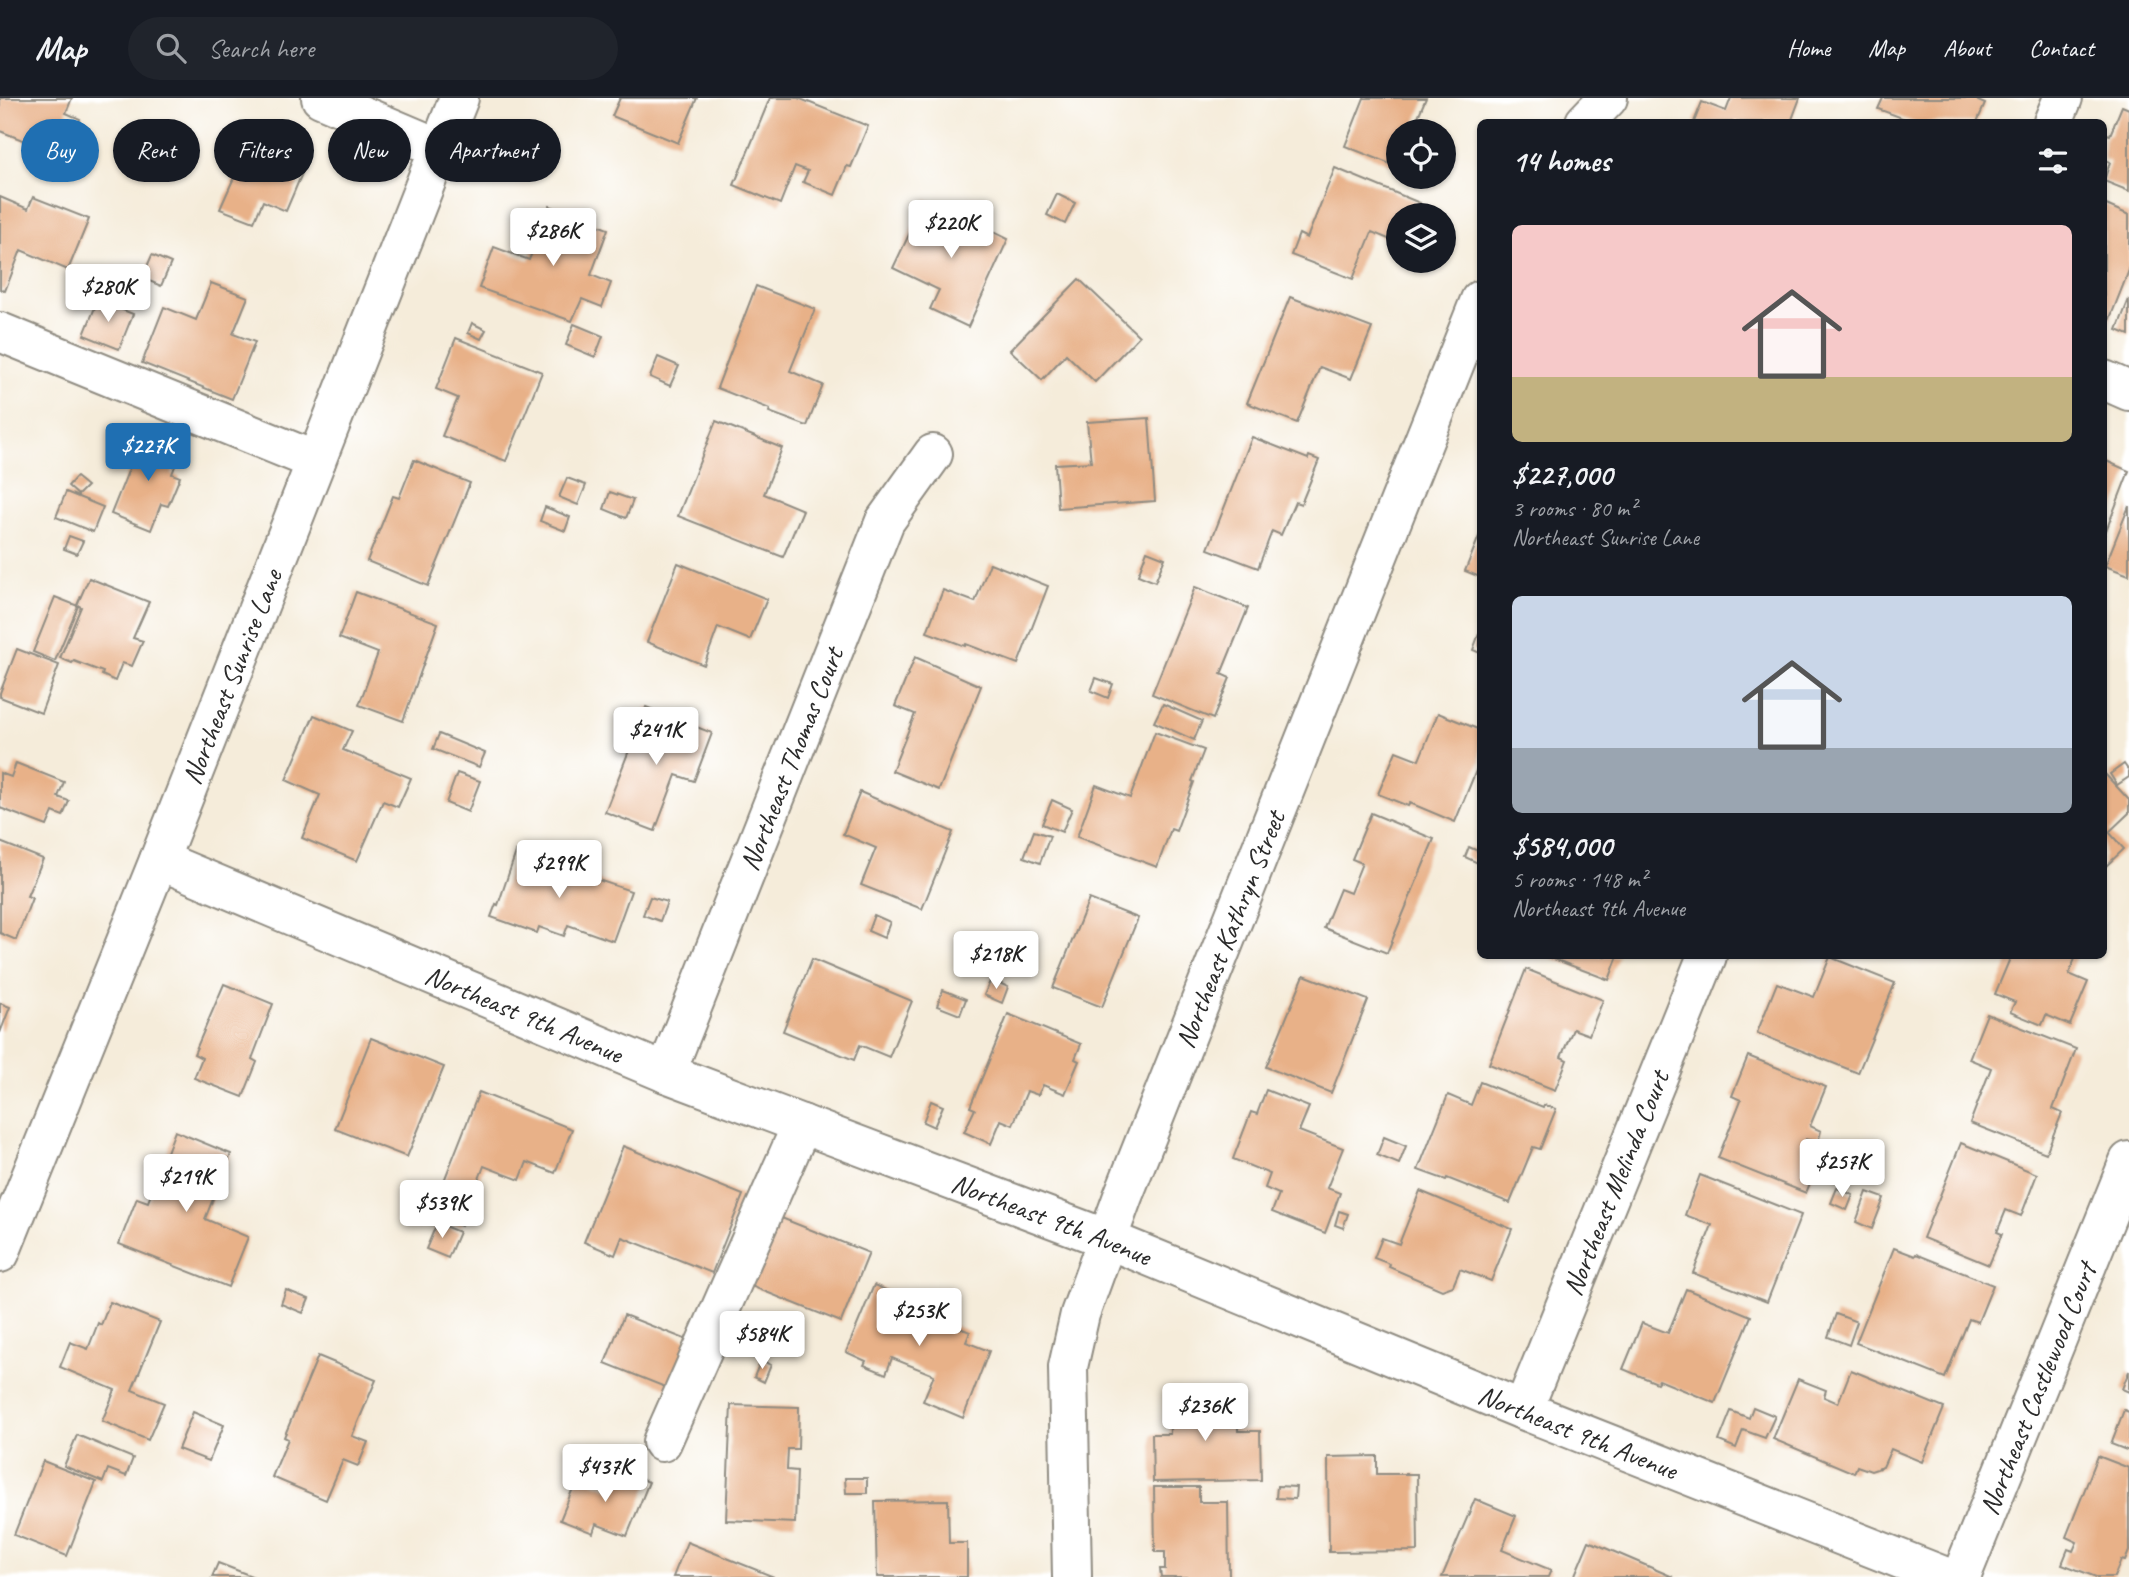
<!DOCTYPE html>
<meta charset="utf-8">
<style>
:root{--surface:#171b24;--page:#20242c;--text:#f1f3f6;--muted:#9ea1a6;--line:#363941;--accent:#1f6fb2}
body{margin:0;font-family:Caveat,sans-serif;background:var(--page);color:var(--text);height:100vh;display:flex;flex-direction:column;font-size:26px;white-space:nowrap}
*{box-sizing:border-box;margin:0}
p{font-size:23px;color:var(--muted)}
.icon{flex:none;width:38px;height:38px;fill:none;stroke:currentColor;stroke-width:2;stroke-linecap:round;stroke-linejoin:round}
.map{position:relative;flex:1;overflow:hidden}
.sheet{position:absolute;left:1477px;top:21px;width:630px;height:840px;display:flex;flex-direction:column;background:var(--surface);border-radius:10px;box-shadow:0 2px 5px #0004}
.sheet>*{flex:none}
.top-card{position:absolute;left:21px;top:21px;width:665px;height:63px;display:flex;gap:14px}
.fabs{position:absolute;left:1386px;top:21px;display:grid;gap:14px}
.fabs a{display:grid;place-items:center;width:70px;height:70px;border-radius:50%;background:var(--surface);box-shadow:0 2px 5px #0004;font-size:35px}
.price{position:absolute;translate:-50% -60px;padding:0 16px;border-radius:7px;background:#fff;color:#222;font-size:23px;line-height:46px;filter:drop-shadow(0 2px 4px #0008)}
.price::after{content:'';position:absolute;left:50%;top:42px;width:21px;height:16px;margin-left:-10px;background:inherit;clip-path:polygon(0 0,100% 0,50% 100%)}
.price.active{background:var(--accent);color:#fff}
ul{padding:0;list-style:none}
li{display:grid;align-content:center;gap:14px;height:371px;padding:0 35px}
li span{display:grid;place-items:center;height:217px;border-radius:10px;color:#555}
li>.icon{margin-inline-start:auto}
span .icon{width:126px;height:126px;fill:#fffc;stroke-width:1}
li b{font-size:30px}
h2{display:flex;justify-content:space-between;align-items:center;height:84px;padding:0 35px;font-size:30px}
.tag{padding:0 24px;border-radius:32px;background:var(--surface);box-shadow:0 2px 5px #0004;font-size:24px;line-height:63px}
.tag.active{background:var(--accent);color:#fff}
header{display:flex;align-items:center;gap:42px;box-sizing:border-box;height:98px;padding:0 35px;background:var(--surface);border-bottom:2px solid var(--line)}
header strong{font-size:33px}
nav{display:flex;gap:38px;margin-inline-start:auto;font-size:24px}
.search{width:490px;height:63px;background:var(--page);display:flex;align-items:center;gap:18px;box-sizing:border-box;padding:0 24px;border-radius:38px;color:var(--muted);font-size:26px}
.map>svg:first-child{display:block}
</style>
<header>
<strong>Map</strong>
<div class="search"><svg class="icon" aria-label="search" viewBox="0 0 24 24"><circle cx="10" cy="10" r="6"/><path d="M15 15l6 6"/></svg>Search here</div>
<nav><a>Home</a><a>Map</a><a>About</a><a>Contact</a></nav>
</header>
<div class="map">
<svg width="2129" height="1479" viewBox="0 0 2129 1479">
<rect width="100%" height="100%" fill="#fff"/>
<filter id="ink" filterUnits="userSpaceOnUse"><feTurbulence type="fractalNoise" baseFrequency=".0143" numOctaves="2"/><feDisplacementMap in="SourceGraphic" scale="14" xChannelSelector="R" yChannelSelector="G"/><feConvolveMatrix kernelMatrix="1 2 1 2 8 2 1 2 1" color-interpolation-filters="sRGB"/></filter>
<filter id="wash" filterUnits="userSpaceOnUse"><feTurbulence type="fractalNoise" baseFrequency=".00686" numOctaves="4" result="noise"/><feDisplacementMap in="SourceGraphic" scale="28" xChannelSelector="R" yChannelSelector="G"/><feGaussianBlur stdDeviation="1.57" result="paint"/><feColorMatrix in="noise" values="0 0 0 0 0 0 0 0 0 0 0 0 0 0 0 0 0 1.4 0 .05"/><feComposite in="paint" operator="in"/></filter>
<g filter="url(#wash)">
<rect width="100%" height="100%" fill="#f5ecda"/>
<g id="blocks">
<g fill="#e8b188">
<polygon points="0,0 72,0 66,15 80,21 65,59 0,33"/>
<polygon points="620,0 697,0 678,45 612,18"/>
<polygon points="770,0 798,0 868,28 851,69 847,68 835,97 803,84 808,73 795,68 780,106 734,87"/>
<polygon points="1364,0 1426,0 1414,28 1427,33 1398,33 1398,69 1345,48"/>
<polygon points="1731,0 1800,0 1791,24 1694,24 1702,4 1726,13"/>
<polygon points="1883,0 1979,0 1978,3 1985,6 1977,24 1913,24 1878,11"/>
<polygon points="2122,8 2129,11 2129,93 2104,83 2110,64 2104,61 2104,44 2107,36 2110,37"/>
<polygon points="250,31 279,43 275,53 306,66 286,113 263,103 254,124 220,111 236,75 233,74"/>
<polygon points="1335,70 1420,105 1415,117 1398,117 1398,145 1372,134 1353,181 1291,157 1299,136 1307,140"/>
<polygon points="1057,96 1075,105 1065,126 1047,117"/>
<polygon points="0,99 28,111 33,99 89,121 68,172 21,152 5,193 0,191"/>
<polygon points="926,101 1008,141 968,229 930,211 939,192 893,170"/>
<polygon points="2104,106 2129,117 2129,172 2107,228 2104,226"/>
<polygon points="550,108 608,131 591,177 611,185 602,209 582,201 572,223 479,190 494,149 529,162"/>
<polygon points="152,157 171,165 161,188 142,180"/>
<polygon points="1079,181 1139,238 1095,284 1066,256 1042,282 1010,252"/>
<polygon points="211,185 248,199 233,236 255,244 232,301 142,265 164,209 196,222"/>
<polygon points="756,188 815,211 790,273 823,287 807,328 769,314 770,311 717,290"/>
<polygon points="1290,199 1372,230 1351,281 1320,269 1297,325 1247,305"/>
<polygon points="2129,201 2129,237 2117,232"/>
<polygon points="98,202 133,216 119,251 84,237"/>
<polygon points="472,225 486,232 481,241 468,235"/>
<polygon points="574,226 603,238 595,259 566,247"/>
<polygon points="456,240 542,274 506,363 442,338 458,300 436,291"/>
<polygon points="658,259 679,268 670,288 650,279"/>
<polygon points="1149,320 1155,403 1058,410 1055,366 1091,364 1087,324"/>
<polygon points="716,323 782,350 764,396 803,412 783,459 678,418"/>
<polygon points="143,336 179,350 174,362 177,363 172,376 180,379 168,408 161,406 151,432 111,416"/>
<polygon points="1252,339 1308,361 1309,358 1319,362 1301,406 1295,404 1281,437 1272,433 1258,470 1208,451"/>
<polygon points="414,362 470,385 428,488 367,463 393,398 399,400"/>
<polygon points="2104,362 2129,373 2104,438"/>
<polygon points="76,379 87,388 78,397 68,388"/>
<polygon points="567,380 586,387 578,407 559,399"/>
<polygon points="66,394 103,409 93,434 56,419"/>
<polygon points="610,394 633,402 626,420 604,411"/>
<polygon points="2129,408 2129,477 2105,468"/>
<polygon points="545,409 570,419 565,433 540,423"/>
<polygon points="1480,436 1480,479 1465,473"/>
<polygon points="69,438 83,443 77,456 64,451"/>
<polygon points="1147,453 1165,460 1155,484 1138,477"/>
<polygon points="678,465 767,501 750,542 718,529 704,567 647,544"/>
<polygon points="990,465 1048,488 1018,566 966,546 965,548 927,534 943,492 975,504"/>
<polygon points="89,480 149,504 133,540 143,543 132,568 122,565 115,583 102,577 103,574 74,563 72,565 60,560 81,509 77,507"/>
<polygon points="1195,489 1248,510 1221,576 1230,580 1213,621 1152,596"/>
<polygon points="356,494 438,525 403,623 359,607 378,555 339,540"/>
<polygon points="55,499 78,508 55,563 33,554"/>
<polygon points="1480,533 1480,555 1473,552"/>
<polygon points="17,551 59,567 41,615 0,599 0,595"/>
<polygon points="915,559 981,588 939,692 892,673 915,616 895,608"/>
<polygon points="1096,580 1113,586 1108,600 1091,593"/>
<polygon points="1163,606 1202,623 1194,642 1154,624"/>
<polygon points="646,609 712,635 694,683 676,677 655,733 605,714"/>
<polygon points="1438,615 1480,632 1480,663 1455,724 1410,705 1408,708 1378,696 1396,653 1419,662"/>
<polygon points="314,617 352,633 343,652 411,680 398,709 383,703 357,763 302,740 320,697 286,682"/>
<polygon points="1155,634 1204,652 1192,683 1194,684 1176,733 1171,731 1157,769 1077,739 1096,687 1130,700"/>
<polygon points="439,636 485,655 479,669 433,651"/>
<polygon points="16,665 64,684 58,699 69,703 63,718 53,714 47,728 0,710 0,675 11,679"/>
<polygon points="2124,666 2129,673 2129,679 2117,687 2110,676"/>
<polygon points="457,675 480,683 468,714 446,705"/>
<polygon points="2104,675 2129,702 2129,715 2109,734 2124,751 2104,770"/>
<polygon points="860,694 953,734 922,811 861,787 876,750 843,736"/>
<polygon points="1052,702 1072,711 1062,734 1042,726"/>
<polygon points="1371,715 1434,741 1387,855 1324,830 1340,791 1350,795 1362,765 1352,761"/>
<polygon points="1034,733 1050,738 1040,765 1024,759"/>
<polygon points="0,744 43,761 27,798 32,800 16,842 0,835"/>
<polygon points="1469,749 1480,754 1480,766 1465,759"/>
<polygon points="516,754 631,793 613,843 568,827 564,838 539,829 537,835 491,819 496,806 498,807"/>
<polygon points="650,799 667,804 660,823 643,817"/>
<polygon points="1089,801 1138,820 1102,909 1053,890"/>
<polygon points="874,817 890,824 884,840 868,833"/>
<polygon points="1546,858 1618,858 1609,882"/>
<polygon points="2011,858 2076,858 2069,876 2088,884 2070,927 2046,917 2042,927 2010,914 2015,904 1995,896"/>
<polygon points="1830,859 1895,885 1858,975 1757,935 1777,885 1814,899"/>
<polygon points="812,861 912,903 889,959 860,947 854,962 783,933"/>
<polygon points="1526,871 1603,902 1589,937 1573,931 1561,959 1567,962 1555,992 1489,966"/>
<polygon points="1304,877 1368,902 1331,995 1266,969"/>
<polygon points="991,881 1008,889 1002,905 984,897"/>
<polygon points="224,886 273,906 252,961 257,964 243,999 194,980 202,960 194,956"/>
<polygon points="943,892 966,901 960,917 937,908"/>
<polygon points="0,905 10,909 0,935"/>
<polygon points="1008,916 1081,946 1075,961 1079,963 1065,996 1043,987 1038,997 1027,993 1013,1027 1001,1022 991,1046 964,1034 975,1011 970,1009"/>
<polygon points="1987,916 2076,951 2053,1011 2062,1015 2046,1055 1970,1025 1991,970 1969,961"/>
<polygon points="371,940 444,969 407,1059 335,1031"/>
<polygon points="1748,958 1826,989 1810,1028 1821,1033 1818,1044 1805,1041 1825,1048 1806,1095 1718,1060 1741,1002 1732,998"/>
<polygon points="1480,984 1543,1009 1544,1007 1556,1011 1540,1051 1533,1049 1510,1105 1447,1080 1446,1082 1418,1072 1448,997 1471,1007"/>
<polygon points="1266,992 1309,1009 1299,1033 1343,1050 1327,1090 1340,1095 1325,1135 1272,1114 1279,1096 1265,1090 1270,1076 1233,1061 1251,1014 1257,1016"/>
<polygon points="479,994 572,1031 555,1075 527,1064 520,1082 484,1068 461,1128 431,1116"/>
<polygon points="931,1003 943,1008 934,1029 923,1024"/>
<polygon points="175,1033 231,1056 205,1121 248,1139 228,1189 119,1146 137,1100 148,1104"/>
<polygon points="1384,1039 1406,1048 1399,1066 1377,1057"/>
<polygon points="1961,1045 2037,1076 2021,1118 2006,1112 1997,1134 2002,1136 1989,1167 1923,1140"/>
<polygon points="623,1048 743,1097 712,1175 622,1139 615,1157 584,1144"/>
<polygon points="1700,1077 1801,1117 1767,1204 1693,1175 1712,1127 1685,1117"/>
<polygon points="1837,1090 1853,1097 1847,1112 1831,1105"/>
<polygon points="1420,1093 1512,1131 1491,1183 1460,1171 1453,1188 1442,1192 1389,1169 1390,1166 1374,1160 1382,1140 1399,1146"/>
<polygon points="1867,1094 1884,1100 1872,1131 1856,1124"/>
<polygon points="1339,1113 1348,1116 1343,1130 1335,1127"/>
<polygon points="779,1119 869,1155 841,1224 751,1188"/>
<polygon points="437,1125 459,1134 448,1160 426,1151"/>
<polygon points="1894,1150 1915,1158 1916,1156 1993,1187 1978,1224 1969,1221 1945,1280 1856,1245"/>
<polygon points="874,1187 921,1207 919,1213 970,1234 966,1244 989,1253 963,1320 923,1303 934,1277 892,1260 886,1276 864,1267 866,1263 846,1254"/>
<polygon points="1686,1191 1751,1218 1715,1305 1659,1282 1657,1285 1623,1271 1642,1225 1668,1235"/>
<polygon points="286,1192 309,1201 303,1215 281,1206"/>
<polygon points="110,1204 160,1224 132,1292 164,1305 148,1342 102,1323 115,1292 60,1269 70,1244 88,1251 98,1225 101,1227"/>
<polygon points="1836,1216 1857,1224 1849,1247 1828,1239"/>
<polygon points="624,1217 690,1243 670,1291 605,1265"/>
<polygon points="318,1258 376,1282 352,1338 368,1344 358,1368 343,1362 326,1402 272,1379 288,1341 284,1339"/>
<polygon points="761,1262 771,1267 764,1284 754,1279"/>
<polygon points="1851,1272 1944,1310 1922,1364 1891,1351 1883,1369 1871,1373 1857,1368 1854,1375 1773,1341 1798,1281 1826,1292 1824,1299 1838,1305"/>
<polygon points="2129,1273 2129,1294 2122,1291"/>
<polygon points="1217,1294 1217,1303 1238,1303 1238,1333 1260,1333 1261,1382 1153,1384 1152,1336 1170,1336 1170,1295"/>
<polygon points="731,1307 799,1309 798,1351 788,1351 787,1372 797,1373 795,1425 726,1422"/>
<polygon points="1753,1309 1775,1318 1765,1340 1743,1332 1736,1350 1719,1343 1731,1313 1749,1320"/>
<polygon points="2124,1312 2129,1314 2129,1353 2111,1346"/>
<polygon points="193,1314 224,1327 209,1363 178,1351"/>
<polygon points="77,1337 133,1360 126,1378 108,1371 103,1384 64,1368"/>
<polygon points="1377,1358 1377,1376 1417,1376 1418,1453 1329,1454 1328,1359"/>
<polygon points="2098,1358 2129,1370 2129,1453 2125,1463 2121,1462 2114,1479 2096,1479 2062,1466 2068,1451 2073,1453 2077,1444 2066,1439"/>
<polygon points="43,1363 96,1384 67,1458 14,1437"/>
<polygon points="621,1373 649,1384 627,1438 596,1426 593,1435 560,1422 578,1378 613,1392"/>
<polygon points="845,1380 867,1380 867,1395 846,1395"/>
<polygon points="1277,1388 1296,1389 1295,1401 1276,1400"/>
<polygon points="1154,1389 1199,1389 1199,1404 1228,1404 1229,1479 1161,1479 1160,1471 1165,1471 1165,1454 1155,1454"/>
<polygon points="1475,1401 1516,1418 1502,1452 1551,1472 1548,1479 1442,1479"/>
<polygon points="948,1402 949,1445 967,1445 967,1479 877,1479 875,1403"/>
<polygon points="1589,1443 1673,1479 1574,1479"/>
<polygon points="687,1444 774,1479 673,1479"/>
<polygon points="218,1465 254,1479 212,1479"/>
</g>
</g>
</g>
<g filter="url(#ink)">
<use href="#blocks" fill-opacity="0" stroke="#908c82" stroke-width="2"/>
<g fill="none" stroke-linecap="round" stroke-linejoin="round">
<defs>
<g id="minor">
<polyline points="321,0 439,50"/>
<polyline points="1585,24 1608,0"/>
<polyline points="2053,24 2063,0"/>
<polyline points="0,234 316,363"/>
<polyline points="2104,282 2129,293"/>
<path id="s1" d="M159,762L666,975L1107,1141L1523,1312L1946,1479"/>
<path id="s2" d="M666,975L885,423L933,356"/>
<path id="s3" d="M0,1155L159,762L459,0"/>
<path id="s4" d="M1523,1312L1707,858"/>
<polyline points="662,1344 802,1026"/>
<path id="s5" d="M1072,1479L1068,1269L1080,1216L1123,1098L1480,202"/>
<path id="s6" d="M1961,1479L2129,1063"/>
</g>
</defs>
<use href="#minor" stroke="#908c82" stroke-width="42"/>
<use href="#minor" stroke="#fff" stroke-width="38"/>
</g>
</g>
<g text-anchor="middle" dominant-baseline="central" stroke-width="5" stroke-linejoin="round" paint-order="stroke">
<g font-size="28" fill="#2b2b2b" stroke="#fff">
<text stroke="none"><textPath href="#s3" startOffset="621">Northeast Sunrise Lane</textPath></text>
<text stroke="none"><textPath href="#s2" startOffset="338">Northeast Thomas Court</textPath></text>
<text stroke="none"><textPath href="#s5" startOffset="677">Northeast Kathryn Street</textPath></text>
<text stroke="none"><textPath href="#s1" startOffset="396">Northeast 9th Avenue</textPath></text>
<text stroke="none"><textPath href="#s4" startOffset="245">Northeast Melinda Court</textPath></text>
<text stroke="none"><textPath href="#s1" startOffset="962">Northeast 9th Avenue</textPath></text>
<text stroke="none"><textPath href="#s6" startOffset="203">Northeast Castlewood Court</textPath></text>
<text stroke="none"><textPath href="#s1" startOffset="1530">Northeast 9th Avenue</textPath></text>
</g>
</g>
</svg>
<div class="fabs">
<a><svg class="icon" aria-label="locate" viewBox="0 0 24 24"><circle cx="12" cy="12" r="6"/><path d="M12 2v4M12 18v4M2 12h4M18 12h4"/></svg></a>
<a><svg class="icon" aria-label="layers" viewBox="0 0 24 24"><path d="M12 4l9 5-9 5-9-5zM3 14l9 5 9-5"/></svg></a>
</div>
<b class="price" style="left:951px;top:162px">$220K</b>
<b class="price" style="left:553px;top:170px">$286K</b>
<b class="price" style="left:108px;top:226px">$280K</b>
<b class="price active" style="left:148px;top:385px">$227K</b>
<b class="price" style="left:656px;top:669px">$241K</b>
<b class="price" style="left:559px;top:802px">$299K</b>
<b class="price" style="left:996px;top:893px">$218K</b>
<b class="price" style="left:1842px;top:1101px">$257K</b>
<b class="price" style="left:186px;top:1116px">$219K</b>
<b class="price" style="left:442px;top:1142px">$539K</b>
<b class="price" style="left:919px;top:1250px">$253K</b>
<b class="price" style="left:762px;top:1273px">$584K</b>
<b class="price" style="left:1205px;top:1345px">$236K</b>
<b class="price" style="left:605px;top:1406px">$437K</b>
<div class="top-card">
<a class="tag active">Buy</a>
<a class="tag">Rent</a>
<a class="tag">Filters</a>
<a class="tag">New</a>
<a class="tag">Apartment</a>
</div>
<section class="sheet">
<h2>14 homes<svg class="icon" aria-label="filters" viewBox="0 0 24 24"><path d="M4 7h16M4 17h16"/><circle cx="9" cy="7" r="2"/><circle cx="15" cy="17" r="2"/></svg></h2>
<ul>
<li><span style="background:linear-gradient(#f6c9c9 70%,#c2b280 0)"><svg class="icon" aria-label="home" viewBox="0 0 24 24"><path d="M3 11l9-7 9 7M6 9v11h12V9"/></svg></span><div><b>$227,000</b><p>3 rooms · 80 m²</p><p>Northeast Sunrise Lane</p></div></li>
<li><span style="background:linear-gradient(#c9d6e8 70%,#9aa5b1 0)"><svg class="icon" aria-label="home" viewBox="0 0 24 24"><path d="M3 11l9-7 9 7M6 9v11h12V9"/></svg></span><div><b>$584,000</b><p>5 rooms · 148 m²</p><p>Northeast 9th Avenue</p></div></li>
</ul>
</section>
</div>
